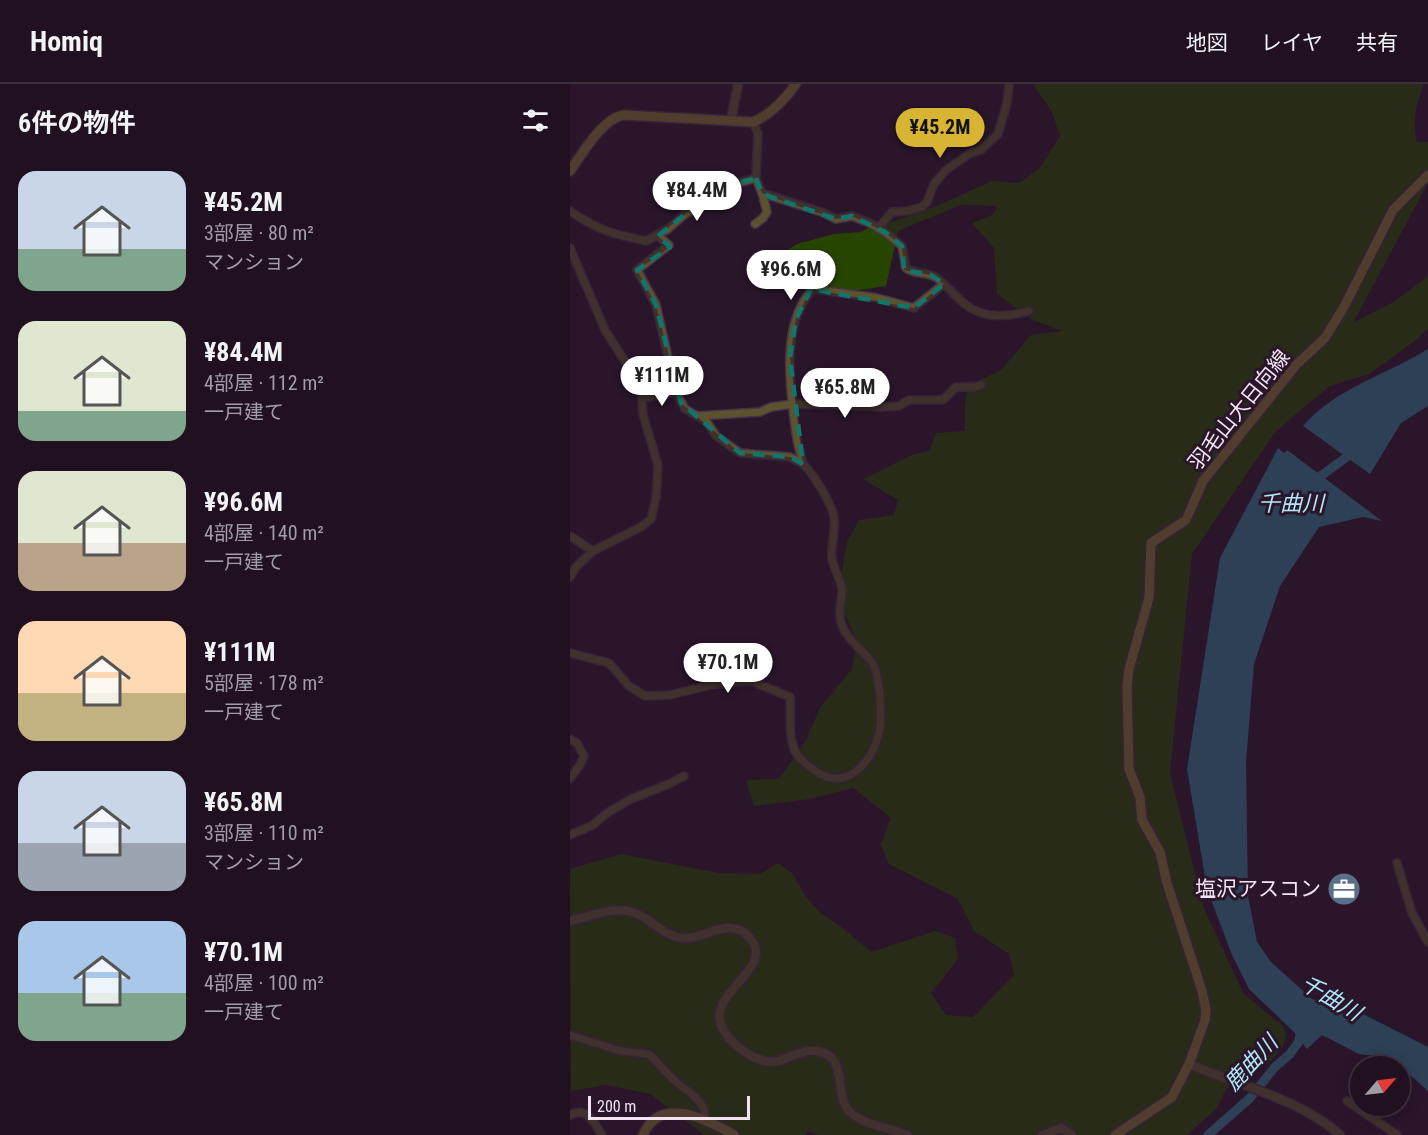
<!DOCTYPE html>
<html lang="ja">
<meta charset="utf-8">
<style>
:root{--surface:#201020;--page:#2d1e2d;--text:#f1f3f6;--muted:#a29da5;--line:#3d303e;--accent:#d7b434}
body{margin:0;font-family:"Roboto Condensed","Noto Sans JP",sans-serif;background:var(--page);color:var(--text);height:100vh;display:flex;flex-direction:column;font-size:22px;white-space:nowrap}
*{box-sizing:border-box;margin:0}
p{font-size:20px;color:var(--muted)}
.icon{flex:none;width:33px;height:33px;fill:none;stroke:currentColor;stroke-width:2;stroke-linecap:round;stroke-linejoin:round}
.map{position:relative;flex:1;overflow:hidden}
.drawer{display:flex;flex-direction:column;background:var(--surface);width:570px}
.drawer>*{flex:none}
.needle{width:39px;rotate:62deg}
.tools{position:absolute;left:780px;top:972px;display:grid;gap:12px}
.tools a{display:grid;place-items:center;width:60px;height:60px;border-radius:50%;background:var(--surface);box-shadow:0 3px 15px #0003,0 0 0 2px var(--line);font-size:30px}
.scale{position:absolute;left:18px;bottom:15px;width:162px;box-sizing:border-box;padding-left:6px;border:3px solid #f1e3f1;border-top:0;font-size:16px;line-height:21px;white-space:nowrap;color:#f1e3f1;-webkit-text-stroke:4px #2a162b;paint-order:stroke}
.price{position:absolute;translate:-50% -51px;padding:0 14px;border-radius:21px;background:#fff;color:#222;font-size:20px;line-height:39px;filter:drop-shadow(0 2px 3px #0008)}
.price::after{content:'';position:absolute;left:50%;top:36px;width:18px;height:14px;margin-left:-9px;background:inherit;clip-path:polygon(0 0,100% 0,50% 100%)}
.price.active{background:var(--accent);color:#111}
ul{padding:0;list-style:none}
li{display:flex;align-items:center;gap:18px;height:150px;padding:0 18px}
li span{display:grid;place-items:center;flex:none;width:168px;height:120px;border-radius:18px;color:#555}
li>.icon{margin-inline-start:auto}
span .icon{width:72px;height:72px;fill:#fffc;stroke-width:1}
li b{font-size:26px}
h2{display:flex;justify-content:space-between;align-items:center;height:72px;padding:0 18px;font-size:26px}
header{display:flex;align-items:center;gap:36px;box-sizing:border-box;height:84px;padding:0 30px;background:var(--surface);border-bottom:2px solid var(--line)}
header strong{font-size:28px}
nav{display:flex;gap:33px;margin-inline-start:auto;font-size:21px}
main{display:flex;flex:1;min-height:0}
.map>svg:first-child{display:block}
</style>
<header>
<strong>Homiq</strong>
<nav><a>地図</a><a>レイヤ</a><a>共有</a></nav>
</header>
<main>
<section class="drawer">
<h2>6件の物件<svg class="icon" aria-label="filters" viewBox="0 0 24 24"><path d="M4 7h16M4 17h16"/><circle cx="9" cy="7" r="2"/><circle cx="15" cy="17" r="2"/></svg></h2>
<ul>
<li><span style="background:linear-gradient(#c9d6e8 65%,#7fa58c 0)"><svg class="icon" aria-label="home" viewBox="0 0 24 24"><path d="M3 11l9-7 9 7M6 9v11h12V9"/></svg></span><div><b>¥45.2M</b><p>3部屋 · 80 m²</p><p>マンション</p></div></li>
<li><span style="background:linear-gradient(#dfe7d0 75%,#7fa58c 0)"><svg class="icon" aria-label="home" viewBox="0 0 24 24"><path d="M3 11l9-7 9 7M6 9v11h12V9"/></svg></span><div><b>¥84.4M</b><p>4部屋 · 112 m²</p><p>一戸建て</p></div></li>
<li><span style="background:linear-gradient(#dfe7d0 60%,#b9a48a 0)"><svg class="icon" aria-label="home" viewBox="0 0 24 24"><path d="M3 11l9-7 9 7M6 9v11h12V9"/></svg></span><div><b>¥96.6M</b><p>4部屋 · 140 m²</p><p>一戸建て</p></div></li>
<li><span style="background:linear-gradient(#ffd9b3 60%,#c2b280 0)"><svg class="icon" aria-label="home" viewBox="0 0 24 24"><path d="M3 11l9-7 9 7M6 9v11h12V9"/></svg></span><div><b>¥111M</b><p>5部屋 · 178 m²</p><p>一戸建て</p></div></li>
<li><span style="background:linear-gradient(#c9d6e8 60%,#9aa5b1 0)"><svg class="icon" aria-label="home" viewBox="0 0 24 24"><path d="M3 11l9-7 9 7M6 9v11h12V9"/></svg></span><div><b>¥65.8M</b><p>3部屋 · 110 m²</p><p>マンション</p></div></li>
<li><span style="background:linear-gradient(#a9c7e8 60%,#7fa58c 0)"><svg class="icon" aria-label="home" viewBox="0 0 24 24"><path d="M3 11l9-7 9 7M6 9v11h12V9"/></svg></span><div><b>¥70.1M</b><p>4部屋 · 100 m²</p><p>一戸建て</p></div></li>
</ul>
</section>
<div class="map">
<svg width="858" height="1051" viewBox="0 0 858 1051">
<rect width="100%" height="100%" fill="#2a162b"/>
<path fill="#274500" d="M463,0H854C846,18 842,39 847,58H858V99L783,239L825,217L858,192V245L846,256L799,290L760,302L706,347L622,470L600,689L633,822L673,909L713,942L716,950L713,963L699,979L656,1005L647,1024L617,1051H248L238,1047L236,1051H134L80,1010L36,1001L1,1007L0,785L51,770L148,789L190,790L208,779L223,790L234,810L249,828L270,842L301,868L365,847L385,854L388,875L361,909L376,931L403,933L444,891L439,870L404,847L388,815L319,780L311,761L321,734L283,704L240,715L184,722L176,696L209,695L235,658L250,624L282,585L287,557L267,513L277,458L289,436L324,431L328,416L293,395L344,370L359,367L366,349L395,347V322L398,302L431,286L461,251L492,247L463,236L427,210L424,164L402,139L424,130L427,122L391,121L328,147L316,202L271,209L217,199L198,178L227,160L264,150L291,148L308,138H321L369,121L422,97L449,99L470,84L490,52L482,28Z"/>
<g fill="#317487">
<path d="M858,265V322L831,339L800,390L733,342C766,304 816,291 858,265Z"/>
<polygon points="708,364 714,369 717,366 812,437 793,433 749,443 710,502 684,580 676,678 678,812 687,858 701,878 742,915 793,930 858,963 858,1007 830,982 812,973 789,970 752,951 737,965 724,948 679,905 662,871 637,805 617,685 650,474"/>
</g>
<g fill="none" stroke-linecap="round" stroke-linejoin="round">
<g stroke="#317487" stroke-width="9">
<polyline points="745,400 748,394 785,367"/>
<polyline points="638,1051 680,1014 705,983 720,970 728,959 732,944"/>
</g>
<defs>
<g id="minor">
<path d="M186,94L192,109L252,128L266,135L282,132L300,139L315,148L332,162L336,184C345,191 358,187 367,194C377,201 385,213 395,220C413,235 438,233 459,227"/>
<path d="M0,127C29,147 43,150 76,157L98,145L115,130L140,117L156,102L186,94L188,49L183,38"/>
<polyline points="185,140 193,134 197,128 192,109"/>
<polyline points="308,144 322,128 337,127 352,123 357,118 364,100 376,86 399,70 412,65 428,50 437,19 439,0"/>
<polyline points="0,164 35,246 71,302 73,331 88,381 86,414 81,435 71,443 23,467 6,483 0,493"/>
<polyline points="73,314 106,308"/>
<polyline points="127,332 190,328 201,323 223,320 311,323 329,322 339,316 373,316 386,303 405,303 411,301"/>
<path d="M233,380C231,370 227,359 226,349C220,306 210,239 243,205L307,214L344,224L374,200"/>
<polyline points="0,452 23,467"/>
<path d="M0,569L39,579L59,602L75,612L100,611L145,600L181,597L220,613C221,629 218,652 225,667C229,675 237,681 244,686C276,709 301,680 309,649C313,634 310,589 301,577C291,564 275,554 271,538C268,527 272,516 272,506C271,495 264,486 262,475C260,462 266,448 264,434C263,422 244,391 235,382C231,378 225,376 220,373L170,369L146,352L136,337L115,325L106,308L86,221L67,186L99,161L88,152"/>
<polyline points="0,655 7,659 14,672 10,681 0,694"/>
<polyline points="0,751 23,741 37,729 61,715 99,700 114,692"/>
<polyline points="827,779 842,829 858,858"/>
<path d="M0,951L50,967L79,970C87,977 94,987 103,995C115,1007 137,1016 135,1035"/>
<polyline points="777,1017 827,1051"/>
<path d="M0,1031C17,1022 24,1038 32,1051"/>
</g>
<g id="tertiary">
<polyline points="161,36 168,0"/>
<path d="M0,837C19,833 44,822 62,828C82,834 93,853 114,854C130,855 143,844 159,844C166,844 174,847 179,853C209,886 130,910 154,947C164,963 188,981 208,977C223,973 239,961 256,970C276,980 265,1012 279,1027C294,1042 319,1043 337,1051"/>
<path d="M619,980C668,1001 730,1015 770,1051"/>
<polyline points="472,1051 491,1044 502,1051"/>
</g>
<g id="secondary">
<path d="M0,87C13,69 31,36 53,31L183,38C201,31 215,15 226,0"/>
<path d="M73,1051C90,1010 138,1036 164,1051"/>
<polyline points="545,1051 602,1013 619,980 635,936 636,926 632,907 597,799 590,768 572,736 570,713 559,685 557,603 559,585 579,514 581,459 616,436 633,397 727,280 755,254 775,221 823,126 858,91"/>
</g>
</defs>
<use href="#minor" stroke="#463347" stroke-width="10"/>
<use href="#tertiary" stroke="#463347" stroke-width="11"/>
<use href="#secondary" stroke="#463347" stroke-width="12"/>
<use href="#minor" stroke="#5d522e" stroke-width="7"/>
<use href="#tertiary" stroke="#5d522e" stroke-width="8"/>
<use href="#secondary" stroke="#816e32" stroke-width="9"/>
</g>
<path d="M0 0H858V1051H0ZM186,94L192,109L201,113L266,135L282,132L315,148L332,162L334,186L361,191L374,200L344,224L241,205L226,235L220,273L233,380L220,373L170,369L111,319L86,221L67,186L100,163L88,152L115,130L156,102Z" fill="#2a162b" fill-opacity=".55" fill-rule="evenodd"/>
<path fill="none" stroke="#0f766e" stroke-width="4.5" stroke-dasharray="12 8" stroke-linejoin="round" d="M186,94L192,109L201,113L266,135L282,132L315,148L332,162L334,186L361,191L374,200L344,224L241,205L226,235L220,273L233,380L220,373L170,369L111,319L86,221L67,186L100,163L88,152L115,130L156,102Z"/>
<defs>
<symbol id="office-disc" viewBox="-11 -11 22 22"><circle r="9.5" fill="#5c6f8a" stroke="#2a162b"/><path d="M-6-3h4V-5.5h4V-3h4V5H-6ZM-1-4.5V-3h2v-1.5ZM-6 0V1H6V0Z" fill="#fff"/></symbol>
</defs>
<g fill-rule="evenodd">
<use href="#office-disc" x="755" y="786" width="38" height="38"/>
</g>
<g text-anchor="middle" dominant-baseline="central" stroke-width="6" stroke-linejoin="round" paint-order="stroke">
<g font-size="21" fill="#f1e3f1" stroke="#2a162b">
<text transform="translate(669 326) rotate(-51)">羽毛山大日向線</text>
</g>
<g font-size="21" fill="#f1e3f1" stroke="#2a162b" text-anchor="end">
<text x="751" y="805">塩沢アスコン</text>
</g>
<g font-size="22" font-style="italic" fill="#afe6f7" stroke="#2a162b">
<text x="721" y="419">千曲川</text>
<text transform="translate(761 914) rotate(31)">千曲川</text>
<text transform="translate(681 979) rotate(-47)">鹿曲川</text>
</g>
</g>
</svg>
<div class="tools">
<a><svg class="needle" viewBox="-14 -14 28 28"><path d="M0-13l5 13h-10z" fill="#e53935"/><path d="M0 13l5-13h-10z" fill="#a29da5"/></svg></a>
</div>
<div class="scale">200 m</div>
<b class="price active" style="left:370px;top:75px">¥45.2M</b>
<b class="price" style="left:127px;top:138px">¥84.4M</b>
<b class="price" style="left:221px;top:217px">¥96.6M</b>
<b class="price" style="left:92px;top:323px">¥111M</b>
<b class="price" style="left:275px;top:335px">¥65.8M</b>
<b class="price" style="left:158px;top:610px">¥70.1M</b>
</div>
</main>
